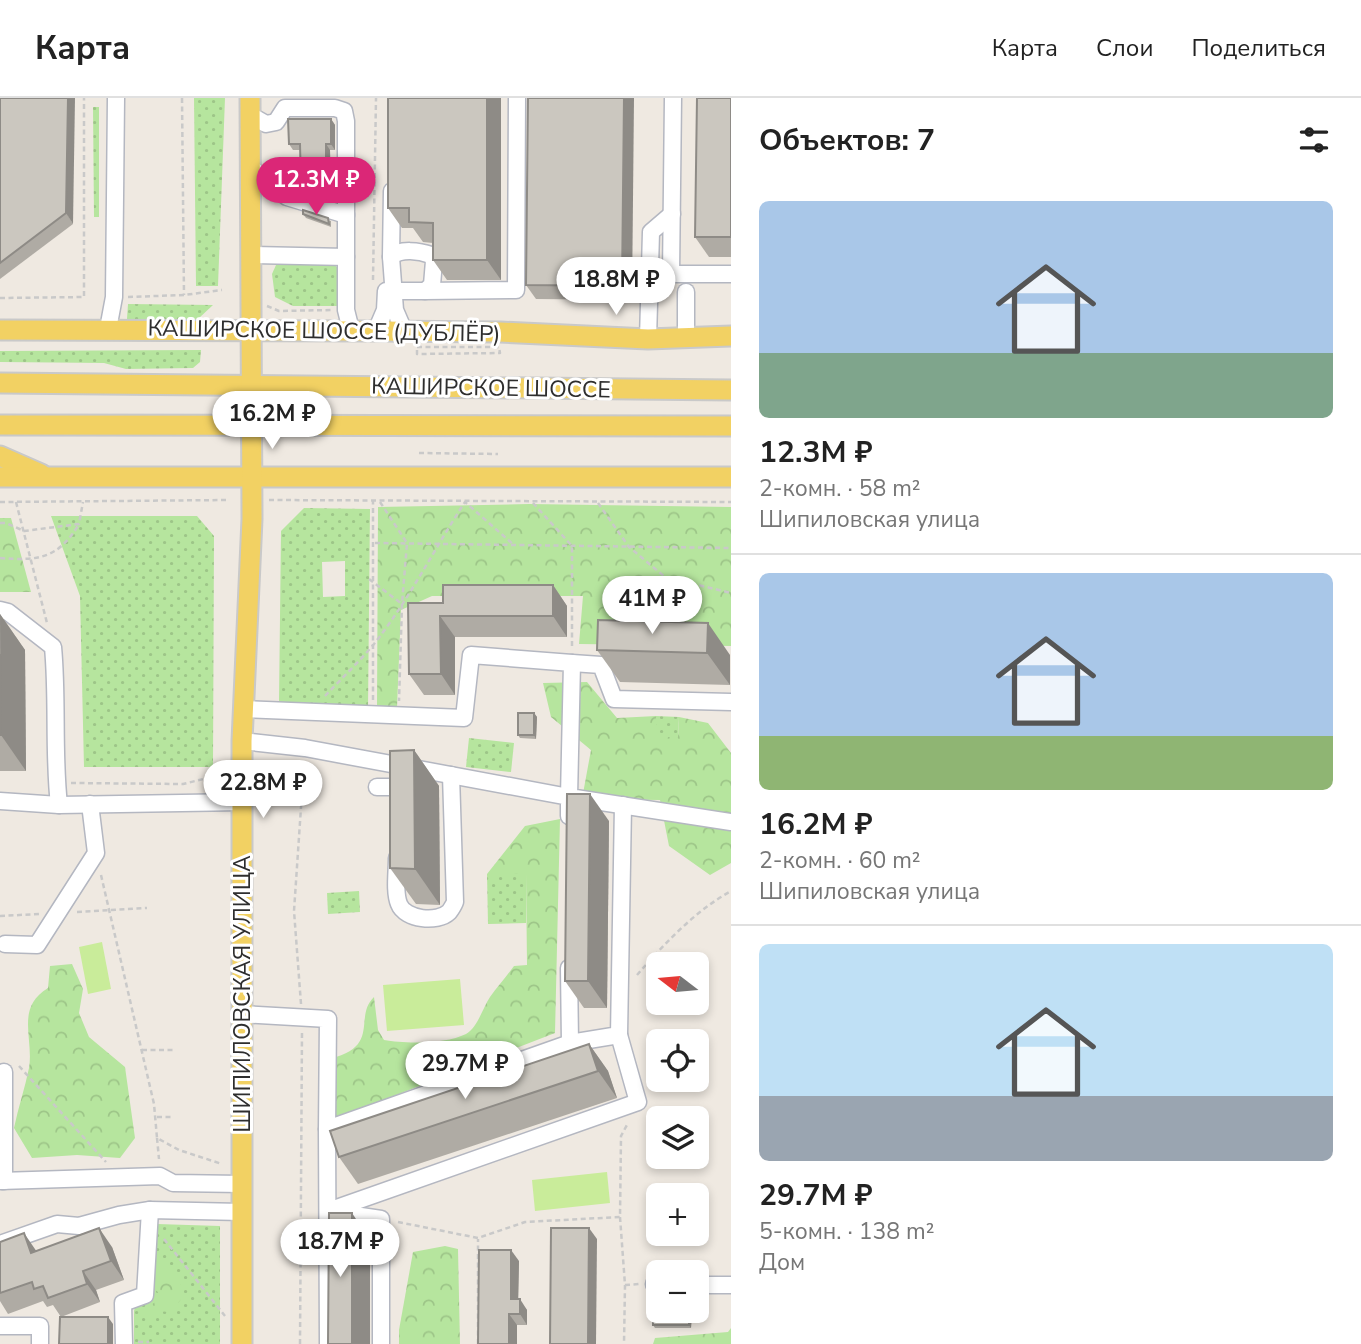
<!DOCTYPE html>
<html lang="ru">
<meta charset="utf-8">
<style>
:root{--surface:#fff;--page:#f2f2f2;--text:#222;--muted:#767676;--line:#e0e0e0;--accent:#db2777}
body{margin:0;font-family:"Nunito Sans",sans-serif;background:var(--page);color:var(--text);height:100vh;display:flex;flex-direction:column;font-size:26px;white-space:nowrap}
*{box-sizing:border-box;margin:0}
p{font-size:23px;color:var(--muted)}
.icon{flex:none;width:38px;height:38px;fill:none;stroke:currentColor;stroke-width:2;stroke-linecap:round;stroke-linejoin:round}
.map{position:relative;flex:1;overflow:hidden}
.details{display:flex;flex-direction:column;background:var(--surface);width:630px}
.details>*{flex:none}
.needle{width:46px;rotate:286deg}
.controls{position:absolute;left:646px;top:854px;display:grid;gap:14px}
.controls a{display:grid;place-items:center;width:63px;height:63px;border-radius:10px;background:var(--surface);box-shadow:0 4px 10px #0003;font-size:35px}
.price{position:absolute;translate:-50% -60px;padding:0 16px;border-radius:24px;background:#fff;color:#222;font-size:23px;line-height:46px;filter:drop-shadow(0 2px 4px #0008)}
.price::after{content:'';position:absolute;left:50%;top:42px;width:21px;height:16px;margin-left:-10px;background:inherit;clip-path:polygon(0 0,100% 0,50% 100%)}
.price.on{background:var(--accent);color:#fff}
ul{padding:0;list-style:none}
li{display:grid;align-content:center;gap:14px;height:371px;padding:0 28px}
li+li{border-top:2px solid var(--line)}
li span{display:grid;place-items:center;height:217px;border-radius:10px;color:#555}
li>.icon{margin-inline-start:auto}
span .icon{width:126px;height:126px;fill:#fffc;stroke-width:1}
li b{font-size:30px}
h2{display:flex;justify-content:space-between;align-items:center;height:84px;padding:0 28px;font-size:30px}
header{display:flex;align-items:center;gap:42px;box-sizing:border-box;height:98px;padding:0 35px;background:var(--surface);border-bottom:2px solid var(--line)}
header strong{font-size:33px}
nav{display:flex;gap:38px;margin-inline-start:auto;font-size:24px}
main{display:flex;flex:1;min-height:0}
.map>svg:first-child{display:block}
</style>
<header>
<strong>Карта</strong>
<nav><a>Карта</a><a>Слои</a><a>Поделиться</a></nav>
</header>
<main>
<div class="map">
<svg width="731" height="1246" viewBox="0 0 731 1246">
<defs>
<pattern id="grass-dots" width="8" height="8" patternUnits="userSpaceOnUse" patternTransform="scale(1.75)"><rect width="8" height="8" fill="#b6e59e"/><path d="M2 2h.1M6 6h.1" fill="none" stroke="#9dc588" stroke-width="1.8" stroke-linecap="round"/></pattern>
<pattern id="forest-crowns" width="20" height="18" patternUnits="userSpaceOnUse" patternTransform="scale(1.75)"><rect width="20" height="18" fill="#b6e59e"/><path d="M2 6a3 3 0 1 1 6 0M12 15a3 3 0 1 1 6 0" fill="none" stroke="#9dc588"/></pattern>
</defs>
<rect width="100%" height="100%" fill="#efe9e1"/>
<g fill="url(#grass-dots)" fill-rule="evenodd">
<polygon points="194,0 225,0 218,188 196,188"/>
<polygon points="93,9 99,9 99,119 94,119"/>
<polygon points="333,166 342,173 342,208 293,208 275,199 272,176 276,167"/>
<polygon points="128,206 213,207 198,221 127,221"/>
<polygon points="201,252 200,264 193,270 126,271 104,265 0,264 0,253"/>
<path d="M304,410L370,411L368,611L279,604L281,433ZM345,463V498L323,499L322,464Z"/>
<polygon points="51,418 197,418 214,438 213,669 84,669 80,498"/>
<polygon points="656,618 679,619 678,639 656,639"/>
<polygon points="469,640 514,645 511,674 466,669"/>
<polygon points="526,775 526,825 488,826 487,776"/>
<polygon points="359,793 360,814 328,816 327,795"/>
<polygon points="157,1126 220,1128 220,1246 134,1246 134,1213 135,1209 150,1204 153,1199"/>
</g>
<g fill="url(#forest-crowns)">
<polygon points="529,406 731,409 731,548 579,546 583,498 432,498 401,512 397,609 377,611 378,409"/>
<polygon points="0,420 11,420 31,494 0,494"/>
<polygon points="587,584 617,620 656,618 656,639 678,639 679,619 708,625 731,655 731,765 710,777 669,748 660,702 582,701 591,652 551,619 543,585"/>
<path d="M560,721L555,935L335,1021L336,959C379,946 354,918 374,899L378,932L384,942C406,946 446,946 466,936C478,929 483,909 490,899C498,888 506,879 514,868L527,867L526,776H487L525,728Z"/>
<path d="M72,866L83,891L79,915L89,939L125,969L135,1040L120,1060L77,1057L32,1060L14,1030C18,1010 25,990 29,970C34,940 15,910 48,890L50,868Z"/>
<polygon points="445,1148 458,1151 460,1246 399,1246 399,1232 413,1154"/>
<path d="M152,1160L167,1165V1169L178,1178L184,1198L170,1214L158,1213L147,1223C144,1213 145,1210 154,1205L158,1194L151,1189Z"/>
<polygon points="731,1230 731,1246 653,1246 655,1240 728,1234"/>
</g>
<g fill="#c9ec9a">
<polygon points="102,844 111,891 88,896 79,849"/>
<polygon points="460,881 464,927 387,933 383,887"/>
<polygon points="607,1074 610,1105 535,1113 532,1082"/>
</g>
<g fill="none" stroke-linecap="round" stroke-linejoin="round">
<defs>
<g id="minor">
<polyline points="673,0 671,176 731,176"/>
<polyline points="250,17 266,26 276,24 285,10 335,10 344,13 346,23 346,159 250,157"/>
<polyline points="250,69 287,99 346,117"/>
<polyline points="392,93 391,159 395,212 404,233"/>
<polyline points="346,159 346,212 351,232"/>
<path d="M391,159C400,150 420,153 431,157L434,163L432,187L425,193H395"/>
<polyline points="425,193 516,192 517,0"/>
<polyline points="686,194 686,239"/>
<polyline points="108,231 114,199 116,0"/>
<polyline points="376,233 385,212 386,193"/>
<polyline points="648,241 651,134 672,116"/>
<path d="M0,512L8,514L53,549C58,602 53,655 59,707"/>
<polyline points="572,565 601,567 614,601 731,604"/>
<polyline points="243,611 464,620 471,557 572,565 569,699 731,724"/>
<polyline points="242,643 305,650 569,699 569,718"/>
<polyline points="377,689 396,689"/>
<polyline points="0,703 59,707 243,704"/>
<path d="M397,760C397,774 394,794 399,806C405,822 438,825 449,814C450,813 455,805 455,804L451,677"/>
<polyline points="5,846 37,847 96,755 90,706"/>
<polyline points="241,916 328,921 327,1031 570,945 569,870"/>
<polyline points="570,945 619,937 623,707"/>
<polyline points="4,974 4,1083"/>
<polyline points="327,1031 328,1246"/>
<polyline points="0,1083 160,1078 173,1085 242,1086"/>
<polyline points="328,1113 638,1004 619,937"/>
<polyline points="334,1114 381,1121 381,1246"/>
<polyline points="0,1146 57,1126 79,1128 119,1117 150,1112 242,1114"/>
<polyline points="654,1186 658,1186"/>
<polyline points="696,1187 731,1187"/>
<polyline points="0,1228 40,1228 40,1246"/>
<polyline points="124,1246 123,1205 145,1197 150,1112"/>
</g>
<g id="major">
<polyline points="0,232 376,233 500,234 648,241 731,238"/>
<polyline points="0,285 731,292"/>
<polyline points="0,327 731,328"/>
<polyline points="0,358 41,376"/>
<polyline points="0,379 731,379"/>
<polyline points="242,1246 242,643 252,421 250,0"/>
</g>
</defs>
<use href="#minor" stroke="#b4b7c1" stroke-width="19"/>
<use href="#major" stroke="#c9c9c9" stroke-width="23"/>
<g stroke="#c9c9c9" stroke-width="2.5" stroke-dasharray="5 3.5" stroke-linecap="butt">
<polyline points="182,0 184,197"/>
<polyline points="373,182 376,0"/>
<polyline points="128,199 184,197 222,192"/>
<polyline points="0,200 84,199 84,0"/>
<polyline points="267,208 279,213 333,212"/>
<polygon points="417,249 499,249 500,255 417,256"/>
<polyline points="419,355 498,356"/>
<polyline points="269,402 731,404"/>
<polyline points="0,404 229,402"/>
<polyline points="16,404 47,525"/>
<polyline points="380,404 407,445 402,506 399,603"/>
<polyline points="533,405 572,448 572,551"/>
<polyline points="598,405 629,449 665,479 731,495"/>
<polyline points="0,425 6,425 24,433 79,426 83,404"/>
<polyline points="375,445 731,450"/>
<path d="M0,460C38,463 58,461 79,426"/>
<polyline points="369,481 402,506"/>
<path d="M325,598C341,581 359,564 374,546C409,502 434,451 465,404L514,447"/>
<polyline points="373,602 373,403"/>
<polyline points="71,685 183,686 224,676"/>
<polyline points="101,777 154,1006 157,1040 179,1052 222,1066"/>
<polyline points="77,814 147,810"/>
<polyline points="0,818 39,816"/>
<path d="M637,877C664,846 695,813 731,793"/>
<polyline points="301,906 294,813 304,665"/>
<polyline points="142,952 174,952"/>
<polyline points="19,968 106,1064"/>
<polyline points="157,1019 174,1019"/>
<polyline points="157,1040 159,1061"/>
<polyline points="620,1119 625,1187 624,1246"/>
<polyline points="398,1124 478,1140 525,1124 620,1119 621,1038 628,1025"/>
<polyline points="164,1141 225,1218"/>
<polyline points="625,1187 639,1186"/>
<polyline points="138,1244 149,1244"/>
<polyline points="300,1246 302,933"/>
<polyline points="478,1246 478,1141"/>
</g>
<use href="#minor" stroke="#fff" stroke-width="16"/>
<use href="#major" stroke="#f2d163" stroke-width="19"/>
</g>
<g fill="#afaba4">
<polygon points="0,0 73,126 0,181"/>
<polygon points="388,0 501,0 501,182 447,182 433,162 433,145 423,144 413,130 402,130 388,110"/>
<polygon points="528,0 632,202 536,201 526,187"/>
<polygon points="731,0 731,159 709,159 695,139"/>
<polygon points="331,21 335,27 335,52 330,52 331,101 305,94 301,87 300,52 293,52 289,46"/>
<polygon points="303,116 331,123 331,129 306,120"/>
<polygon points="553,487 567,508 567,539 455,539 455,597 424,597 409,576 443,505"/>
<polygon points="0,516 25,552 26,673 0,673"/>
<polygon points="598,522 730,557 730,587 620,584 597,552"/>
<polygon points="534,615 537,619 536,641 520,640 518,637"/>
<polygon points="414,652 439,688 440,807 416,806 390,770"/>
<polygon points="609,723 607,910 584,910 565,883"/>
<polygon points="589,946 608,973 617,1000 358,1086 339,1059"/>
<polygon points="0,1144 36,1153 112,1149 124,1182 96,1192 100,1204 61,1219 53,1207 47,1209 43,1203 8,1216 0,1203"/>
<polygon points="519,1163 518,1201 527,1212 527,1227 517,1227 517,1246 478,1246"/>
<polygon points="692,1213 691,1230 655,1230 653,1227"/>
</g>
<g fill="#8e8b86">
<polygon points="68,0 75,0 73,126 66,115"/>
<polygon points="487,0 501,0 501,182 487,162"/>
<polygon points="624,0 634,0 632,202 622,188"/>
<polygon points="331,21 335,27 335,52 331,46"/>
<polygon points="326,46 330,52 331,101 326,95"/>
<polygon points="553,487 567,508 567,539 553,518"/>
<polygon points="0,516 25,552 26,673 1,637"/>
<polygon points="440,518 455,539 455,597 441,576"/>
<polygon points="708,525 730,557 730,587 707,555"/>
<polygon points="534,615 537,619 536,641 534,637"/>
<polygon points="414,652 439,688 440,807 415,771"/>
<polygon points="590,696 609,723 607,910 588,883"/>
<polygon points="589,946 608,973 617,1000 598,973"/>
<polygon points="352,1115 370,1142 370,1246 352,1246"/>
<polygon points="99,1130 112,1149 124,1182 111,1163"/>
<polygon points="589,1130 597,1141 596,1246 588,1246"/>
<polygon points="24,1135 37,1154 31,1155"/>
<polygon points="511,1152 519,1163 518,1211 511,1201"/>
<polygon points="83,1173 96,1192 100,1204 87,1186"/>
<polygon points="520,1201 527,1212 527,1227 520,1216"/>
<polygon points="689,1213 692,1213 691,1230 689,1227"/>
<polygon points="509,1216 517,1227 517,1246 509,1246"/>
<polygon points="108,1219 113,1226 113,1246 108,1246"/>
</g>
<g fill="#cbc7bf" stroke="#8e8b86" stroke-width="2">
<polygon points="0,0 68,0 66,115 0,165"/>
<polygon points="388,0 487,0 487,162 433,162 433,125 409,124 409,110 388,110"/>
<polygon points="528,0 624,0 622,188 526,187"/>
<polygon points="697,0 731,0 731,139 695,139"/>
<polygon points="288,21 331,21 331,46 326,46 326,95 301,87 300,46 289,46"/>
<polygon points="303,112 328,120 329,126 303,116"/>
<polygon points="443,487 553,487 553,518 440,518 441,576 409,576 408,505 443,505"/>
<polygon points="598,522 708,525 707,555 597,552"/>
<polygon points="0,556 1,637 0,637"/>
<rect x="518" y="615" width="16" height="22"/>
<polygon points="414,652 415,771 390,770 390,653"/>
<polygon points="567,696 590,696 588,883 565,883"/>
<polygon points="589,946 598,973 339,1059 330,1033"/>
<polygon points="329,1115 352,1115 352,1246 328,1246"/>
<polygon points="99,1130 111,1163 83,1173 87,1186 48,1200 43,1188 34,1191 32,1184 0,1195 0,1144 24,1135 31,1155"/>
<polygon points="551,1130 589,1130 588,1246 550,1246"/>
<polygon points="479,1152 511,1152 511,1201 520,1201 520,1216 509,1216 509,1246 478,1246"/>
<polygon points="653,1198 658,1198 658,1213 689,1213 689,1227 653,1227"/>
<polygon points="60,1219 108,1219 108,1246 59,1246"/>
</g>
<g text-anchor="middle" dominant-baseline="central" stroke-width="6" stroke-linejoin="round" paint-order="stroke">
<g font-size="23" fill="#2e2e2e" stroke="#fff">
<text transform="translate(324 233) rotate(1)">КАШИРСКОЕ ШОССЕ (ДУБЛЁР)</text>
<text transform="translate(491 290) rotate(1)">КАШИРСКОЕ ШОССЕ</text>
<text transform="translate(242 896) rotate(-90)">ШИПИЛОВСКАЯ УЛИЦА</text>
</g>
</g>
</svg>
<div class="controls">
<a><svg class="needle" viewBox="-14 -14 28 28"><path d="M0-13l5 13h-10z" fill="#e53935"/><path d="M0 13l5-13h-10z" fill="#767676"/></svg></a>
<a><svg class="icon" aria-label="locate" viewBox="0 0 24 24"><circle cx="12" cy="12" r="6"/><path d="M12 2v4M12 18v4M2 12h4M18 12h4"/></svg></a>
<a><svg class="icon" aria-label="layers" viewBox="0 0 24 24"><path d="M12 4l9 5-9 5-9-5zM3 14l9 5 9-5"/></svg></a>
<a>+</a>
<a>−</a>
</div>
<b class="price on" style="left:316px;top:119px">12.3M ₽</b>
<b class="price" style="left:616px;top:219px">18.8M ₽</b>
<b class="price" style="left:272px;top:353px">16.2M ₽</b>
<b class="price" style="left:652px;top:538px">41M ₽</b>
<b class="price" style="left:263px;top:722px">22.8M ₽</b>
<b class="price" style="left:465px;top:1003px">29.7M ₽</b>
<b class="price" style="left:340px;top:1181px">18.7M ₽</b>
</div>
<section class="details">
<h2>Объектов: 7<svg class="icon" aria-label="filters" viewBox="0 0 24 24"><path d="M4 7h16M4 17h16"/><circle cx="9" cy="7" r="2"/><circle cx="15" cy="17" r="2"/></svg></h2>
<ul>
<li><span style="background:linear-gradient(#a9c7e8 70%,#7fa58c 0)"><svg class="icon" aria-label="home" viewBox="0 0 24 24"><path d="M3 11l9-7 9 7M6 9v11h12V9"/></svg></span><div><b>12.3M ₽</b><p>2-комн. · 58 m²</p><p>Шипиловская улица</p></div></li>
<li><span style="background:linear-gradient(#a9c7e8 75%,#8fb573 0)"><svg class="icon" aria-label="home" viewBox="0 0 24 24"><path d="M3 11l9-7 9 7M6 9v11h12V9"/></svg></span><div><b>16.2M ₽</b><p>2-комн. · 60 m²</p><p>Шипиловская улица</p></div></li>
<li><span style="background:linear-gradient(#bfe0f5 70%,#9aa5b1 0)"><svg class="icon" aria-label="home" viewBox="0 0 24 24"><path d="M3 11l9-7 9 7M6 9v11h12V9"/></svg></span><div><b>29.7M ₽</b><p>5-комн. · 138 m²</p><p>Дом</p></div></li>
</ul>
</section>
</main>
